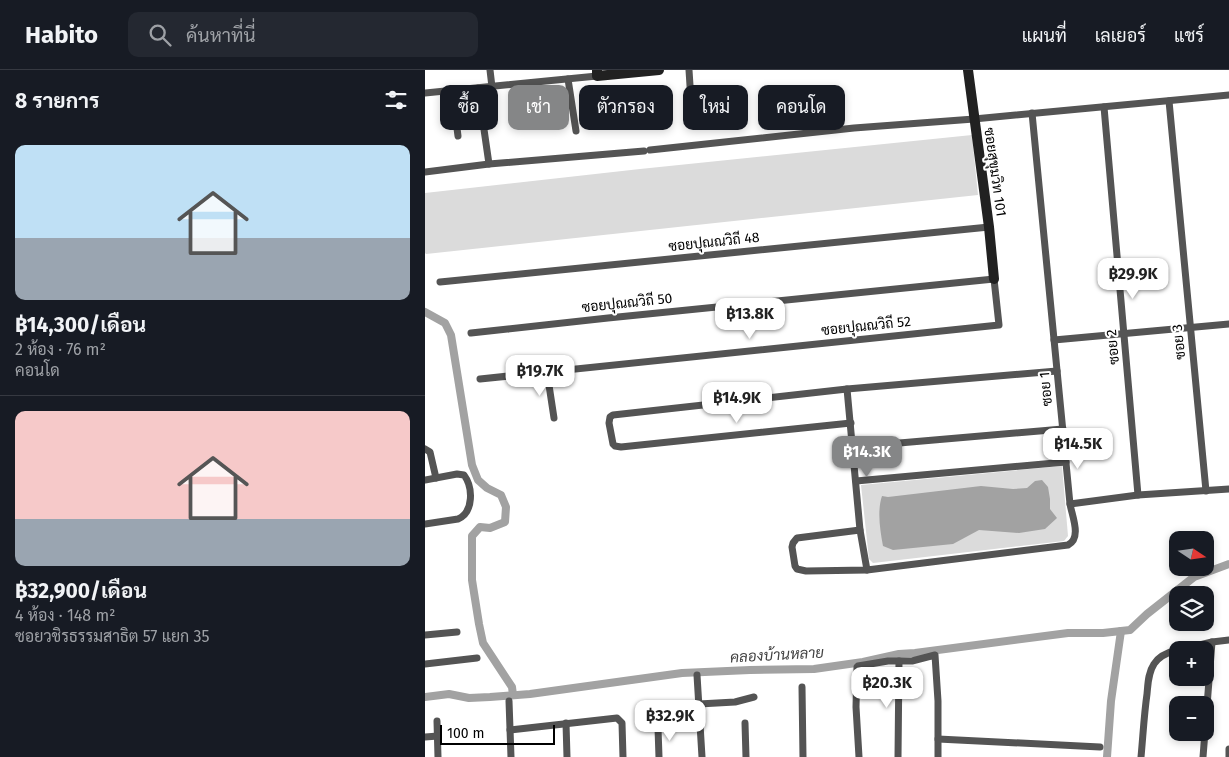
<!DOCTYPE html>
<html lang="th">
<meta charset="utf-8">
<style>
:root{--surface:#171b24;--page:#242831;--text:#f1f3f6;--muted:#9ea1a6;--line:#363941;--accent:#858687}
body{margin:0;font-family:"Fira Sans",Sarabun,sans-serif;background:var(--page);color:var(--text);height:100vh;display:flex;flex-direction:column;font-size:19px;white-space:nowrap}
*{box-sizing:border-box;margin:0}
p{font-size:16px;color:var(--muted)}
.icon{flex:none;width:28px;height:28px;fill:none;stroke:currentColor;stroke-width:2;stroke-linecap:round;stroke-linejoin:round}
.map{position:relative;flex:1;overflow:hidden}
.details{display:flex;flex-direction:column;background:var(--surface);width:425px}
.details>*{flex:none}
.banner{position:absolute;left:15px;top:15px;width:475px;height:45px;display:flex;gap:10px}
.needle{width:32px;rotate:103deg}
.fabs{position:absolute;left:744px;top:461px;display:grid;gap:10px}
.fabs a{display:grid;place-items:center;width:45px;height:45px;border-radius:10px;background:var(--surface);box-shadow:0 2px 8px #0003;font-size:25px}
.scale{position:absolute;left:15px;bottom:12px;width:115px;box-sizing:border-box;padding-left:5px;border:2px solid #000;border-top:0;font-size:14px;line-height:18px;white-space:nowrap;color:#000;-webkit-text-stroke:4px #fff;paint-order:stroke}
.price{position:absolute;translate:-50% -42px;padding:0 11px;border-radius:10px;background:#fff;color:#222;font-size:16px;line-height:32px;filter:drop-shadow(0 1px 2px #0008)}
.price::after{content:'';position:absolute;left:50%;top:30px;width:15px;height:11px;margin-left:-8px;background:inherit;clip-path:polygon(0 0,100% 0,50% 100%)}
.price.selected{background:var(--accent);color:#fff}
ul{padding:0;list-style:none}
li{display:grid;align-content:center;gap:10px;height:265px;padding:0 15px}
li+li{border-top:1px solid var(--line)}
li span{display:grid;place-items:center;height:155px;border-radius:10px;color:#555}
li>.icon{margin-inline-start:auto}
span .icon{width:90px;height:90px;fill:#fffc;stroke-width:1}
li b{font-size:21px}
h2{display:flex;justify-content:space-between;align-items:center;height:60px;padding:0 15px;font-size:21px}
.pill{padding:0 18px;border-radius:10px;background:var(--surface);box-shadow:0 2px 8px #0003;font-size:18px;line-height:45px}
.pill.selected{background:var(--accent);color:#fff}
header{display:flex;align-items:center;gap:30px;box-sizing:border-box;height:70px;padding:0 25px;background:var(--surface);border-bottom:1px solid var(--line)}
header strong{font-size:24px}
nav{display:flex;gap:28px;margin-inline-start:auto;font-size:18px}
.search{width:350px;height:45px;background:var(--page);display:flex;align-items:center;gap:12px;box-sizing:border-box;padding:0 18px;border-radius:10px;color:var(--muted);font-size:19px}
main{display:flex;flex:1;min-height:0}
.map>svg:first-child{display:block}
</style>
<header>
<strong>Habito</strong>
<div class="search"><svg class="icon" aria-label="search" viewBox="0 0 24 24"><circle cx="10" cy="10" r="6"/><path d="M15 15l6 6"/></svg>ค้นหาที่นี่</div>
<nav><a>แผนที่</a><a>เลเยอร์</a><a>แชร์</a></nav>
</header>
<main>
<section class="details">
<h2>8 รายการ<svg class="icon" aria-label="filters" viewBox="0 0 24 24"><path d="M4 7h16M4 17h16"/><circle cx="9" cy="7" r="2"/><circle cx="15" cy="17" r="2"/></svg></h2>
<ul>
<li><span style="background:linear-gradient(#bfe0f5 60%,#9aa5b1 0)"><svg class="icon" aria-label="home" viewBox="0 0 24 24"><path d="M3 11l9-7 9 7M6 9v11h12V9"/></svg></span><div><b>฿14,300/เดือน</b><p>2 ห้อง · 76 m²</p><p>คอนโด</p></div></li>
<li><span style="background:linear-gradient(#f6c9c9 70%,#9aa5b1 0)"><svg class="icon" aria-label="home" viewBox="0 0 24 24"><path d="M3 11l9-7 9 7M6 9v11h12V9"/></svg></span><div><b>฿32,900/เดือน</b><p>4 ห้อง · 148 m²</p><p>ซอยวชิรธรรมสาธิต 57 แยก 35</p></div></li>
</ul>
</section>
<div class="map">
<svg width="804" height="687" viewBox="0 0 804 687">
<rect width="100%" height="100%" fill="#fff"/>
<g fill="#dbdbdb">
<polygon points="547,65 553,125 1,184 0,183 0,123 215,99"/>
<polygon points="637,396 643,466 639,471 448,493 444,489 436,415"/>
</g>
<path fill="#a2a2a2" d="M617,410L623,417L625,429V439L632,448L620,459L594,463L554,460L528,474L468,480L458,476C455,460 452,441 457,426L463,427L556,416L588,419L602,418L610,411Z"/>
<g fill="none" stroke-linecap="round" stroke-linejoin="round">
<g stroke="#a2a2a2" stroke-width="8">
<polyline points="0,242 20,253 26,265 47,395 53,410 62,418 76,425 81,437 80,452 65,458 55,457 47,466 47,510 54,554 58,573 87,617 88,625"/>
<polyline points="0,627 24,624 44,628 65,627 105,624 257,603 325,600 389,599 438,592 474,584 490,583 643,563 678,563 705,560 722,544 769,507 804,494"/>
<polyline points="682,687 686,631 696,561"/>
</g>
<g stroke="#545454" stroke-width="7">
<polyline points="65,0 67,17"/>
<polyline points="264,0 266,31"/>
<polyline points="143,9 151,61"/>
<polyline points="53,18 64,94"/>
<polyline points="27,20 33,66"/>
<polyline points="0,23 172,6"/>
<polyline points="744,31 781,421"/>
<polyline points="679,37 713,425"/>
<polyline points="225,80 429,58 549,49 804,25"/>
<polyline points="0,102 64,94 219,81"/>
<polyline points="15,212 564,157"/>
<polyline points="46,263 183,248 569,209 574,255 55,309"/>
<polyline points="629,270 804,254"/>
<polyline points="122,302 129,348"/>
<polyline points="422,319 435,460 442,500"/>
<polyline points="426,353 196,377 190,376 188,374 184,353 185,347 188,345 422,319 632,301"/>
<polyline points="428,377 638,359"/>
<polyline points="0,379 5,382 11,408"/>
<path d="M0,410L32,404L39,405C48,417 49,442 33,449L0,454"/>
<polyline points="431,411 641,392"/>
<polyline points="645,434 713,425 804,419"/>
<path d="M435,460L372,468L368,473L367,477L370,496L372,499L381,501L442,500L643,475C657,468 647,446 645,434L607,43"/>
<polyline points="0,565 32,562"/>
<polyline points="754,580 787,572 804,570"/>
<polyline points="0,594 52,588"/>
<polyline points="272,605 277,687"/>
<polyline points="377,617 378,687"/>
<polyline points="84,631 86,687"/>
<polyline points="274,634 310,632 329,627"/>
<polyline points="12,651 13,687"/>
<polyline points="141,653 142,687"/>
<polyline points="320,653 321,687"/>
<polyline points="233,658 234,687"/>
<polyline points="85,660 192,648 197,653 198,687"/>
<polyline points="0,667 13,666"/>
<polyline points="513,669 675,677"/>
<polyline points="434,687 431,637 432,597 433,596 463,591 487,591 510,585 513,631 513,687"/>
<polyline points="473,687 474,591"/>
<path d="M716,687C718,666 719,645 722,624C723,614 723,603 729,594C734,586 744,582 752,580"/>
<polyline points="778,687 787,572"/>
<polyline points="804,687 804,679"/>
</g>
<g stroke="#212121" stroke-width="10">
<polyline points="172,0 172,6 234,0"/>
<polyline points="543,0 564,157 569,209"/>
</g>
</g>
<g text-anchor="middle" dominant-baseline="central" stroke-width="4" stroke-linejoin="round" paint-order="stroke">
<g font-size="14" fill="#000" stroke="#fff">
<text transform="translate(570 102) rotate(82)">ซอยสุขุมวิท 101</text>
<text transform="translate(289 172) rotate(-6)">ซอยปุณณวิถี 48</text>
<text transform="translate(202 233) rotate(-6)">ซอยปุณณวิถี 50</text>
<text transform="translate(441 256) rotate(-6)">ซอยปุณณวิถี 52</text>
<text transform="translate(754 272) rotate(-96)">ซอย 3</text>
<text transform="translate(688 277) rotate(-95)">ซอย 2</text>
<text transform="translate(621 319) rotate(-95)">ซอย 1</text>
</g>
<g font-size="15" font-style="italic" fill="#434343" stroke="#fff">
<text transform="translate(352 585) rotate(-3)">คลองบ้านหลาย</text>
</g>
</g>
</svg>
<div class="fabs">
<a><svg class="needle" viewBox="-14 -14 28 28"><path d="M0-13l5 13h-10z" fill="#e53935"/><path d="M0 13l5-13h-10z" fill="#9ea1a6"/></svg></a>
<a><svg class="icon" aria-label="layers" viewBox="0 0 24 24"><path d="M12 4l9 5-9 5-9-5zM3 14l9 5 9-5"/></svg></a>
<a>+</a>
<a>−</a>
</div>
<div class="scale">100 m</div>
<b class="price" style="left:708px;top:230px">฿29.9K</b>
<b class="price" style="left:325px;top:270px">฿13.8K</b>
<b class="price" style="left:115px;top:327px">฿19.7K</b>
<b class="price" style="left:312px;top:354px">฿14.9K</b>
<b class="price" style="left:653px;top:400px">฿14.5K</b>
<b class="price selected" style="left:442px;top:408px">฿14.3K</b>
<b class="price" style="left:462px;top:639px">฿20.3K</b>
<b class="price" style="left:245px;top:672px">฿32.9K</b>
<div class="banner">
<a class="pill">ซื้อ</a>
<a class="pill selected">เช่า</a>
<a class="pill">ตัวกรอง</a>
<a class="pill">ใหม่</a>
<a class="pill">คอนโด</a>
</div>
</div>
</main>
